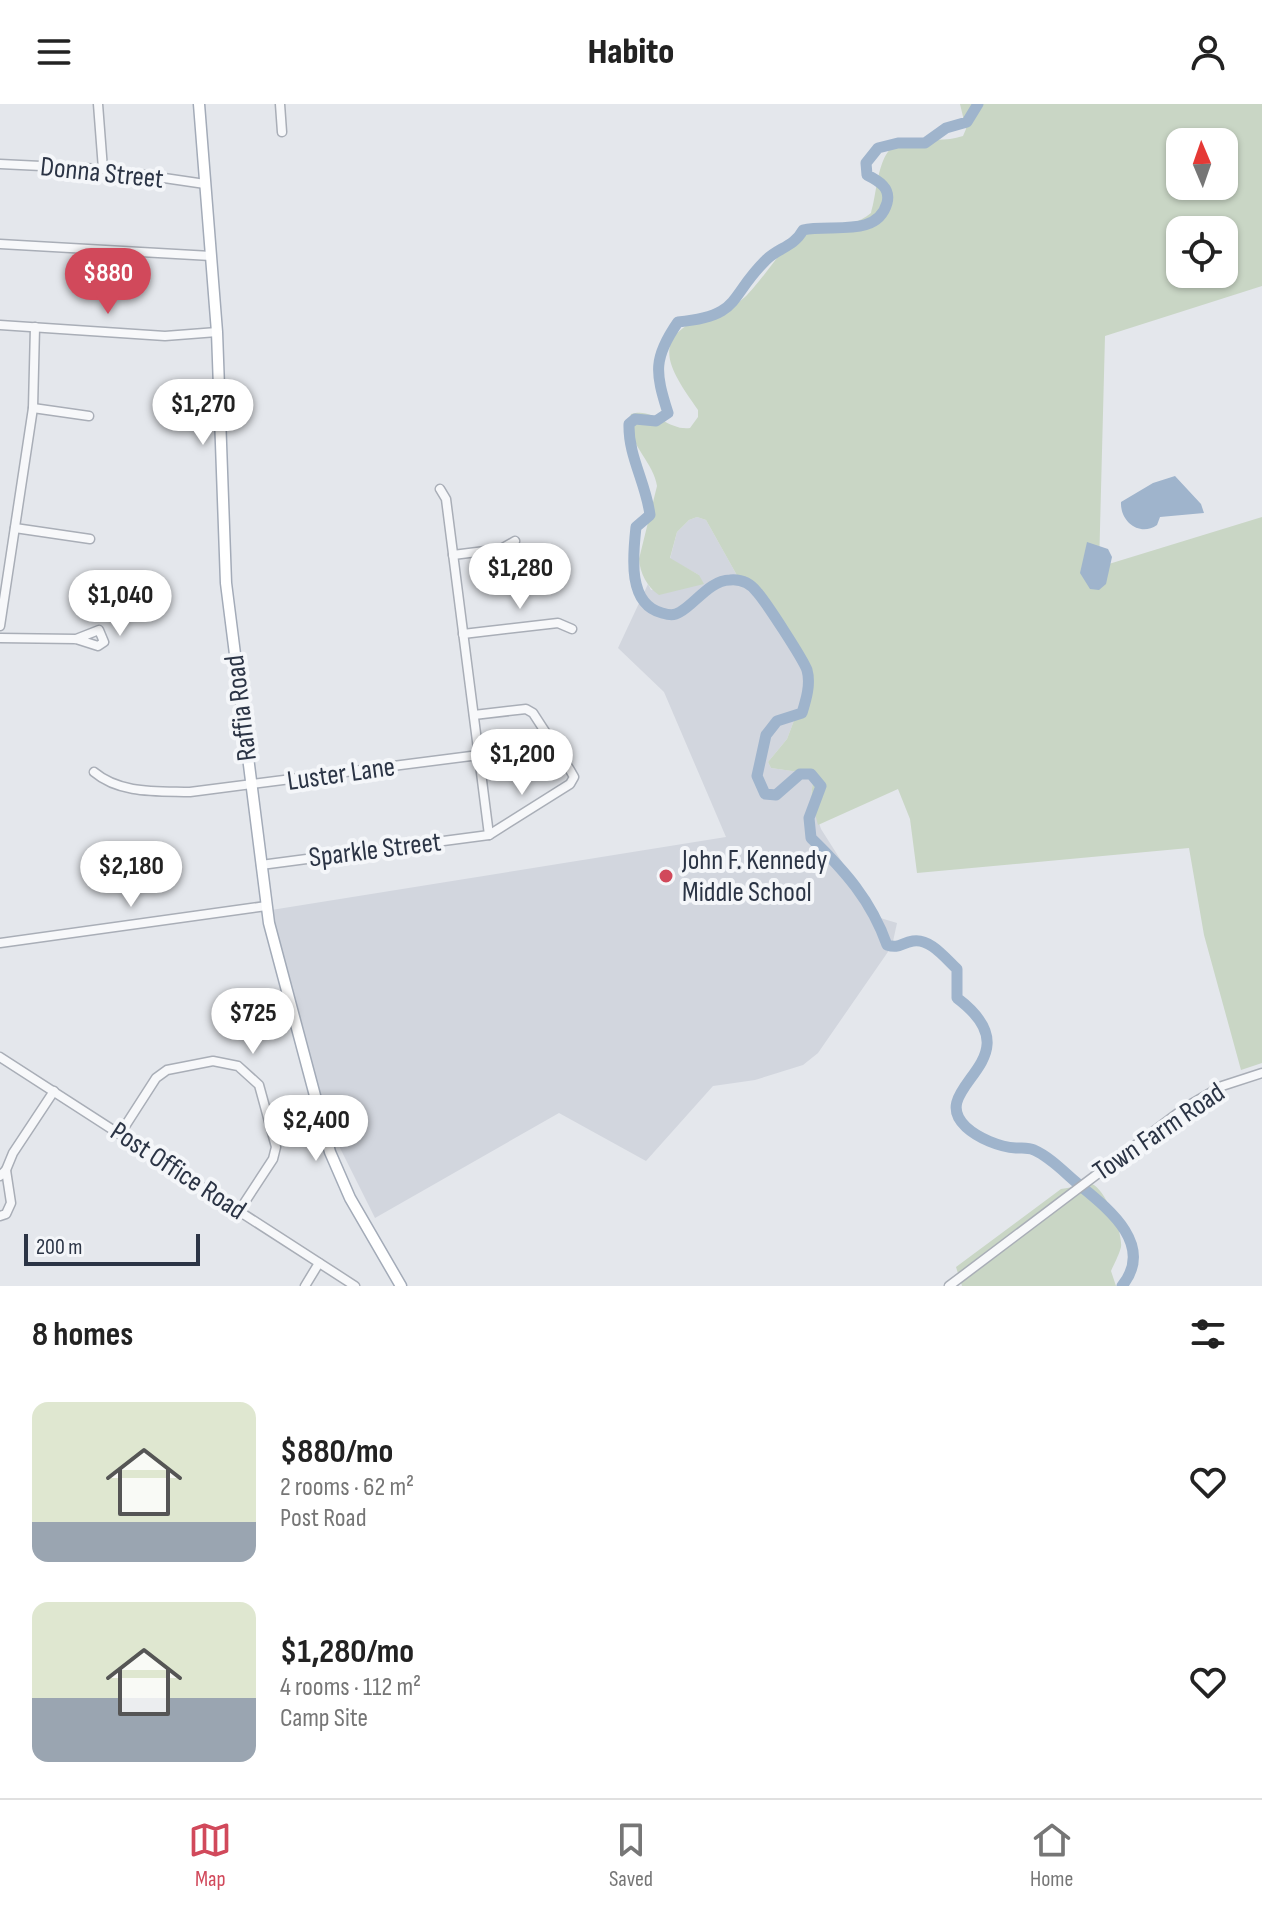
<!DOCTYPE html>
<meta charset="utf-8">
<style>
:root{--surface:#fff;--page:#f6f6f6;--text:#222;--muted:#767676;--line:#e0e0e0;--accent:#d1495b}
body{margin:0;font-family:"Sofia Sans Condensed",sans-serif;background:var(--page);color:var(--text);height:100vh;display:flex;flex-direction:column;font-size:30px;white-space:nowrap}
*{box-sizing:border-box;margin:0}
p{font-size:26px;color:var(--muted)}
.icon{flex:none;width:44px;height:44px;fill:none;stroke:currentColor;stroke-width:2;stroke-linecap:round;stroke-linejoin:round}
.map{position:relative;height:1182px;overflow:hidden}
.drawer{display:flex;flex-direction:column;background:var(--surface);flex:1}
.drawer>*{flex:none}
.needle{width:52px;rotate:358deg}
.buttons{position:absolute;left:1166px;top:24px;display:grid;gap:16px}
.buttons a{display:grid;place-items:center;width:72px;height:72px;border-radius:16px;background:var(--surface);box-shadow:0 2px 6px #0004;font-size:40px}
.scale{position:absolute;left:24px;bottom:20px;width:176px;box-sizing:border-box;padding-left:8px;border:4px solid #2b3445;border-top:0;font-size:22px;line-height:28px;white-space:nowrap;color:#2b3445;-webkit-text-stroke:6px #f4f6f9;paint-order:stroke}
.price{position:absolute;translate:-50% -68px;padding:0 18px;border-radius:28px;background:#fff;color:#222;font-size:26px;line-height:52px;filter:drop-shadow(0 2px 4px #0008)}
.price::after{content:'';position:absolute;left:50%;top:48px;width:24px;height:18px;margin-left:-12px;background:inherit;clip-path:polygon(0 0,100% 0,50% 100%)}
.price.current{background:var(--accent);color:#fff}
ul{padding:0;list-style:none}
li{display:flex;align-items:center;gap:24px;height:200px;padding:0 32px}
li span{display:grid;place-items:center;flex:none;width:224px;height:160px;border-radius:16px;color:#555}
li>.icon{margin-inline-start:auto}
span .icon{width:96px;height:96px;fill:#fffc;stroke-width:1}
li b{font-size:34px}
h2{display:flex;justify-content:space-between;align-items:center;height:96px;padding:0 32px;font-size:34px}
header{display:flex;justify-content:space-between;align-items:center;height:104px;padding:0 32px;background:var(--surface);font-size:36px;font-weight:800}
.tabs{display:flex;justify-content:space-around;align-items:center;height:112px;border-top:2px solid var(--line);background:var(--surface);font-size:22px;color:var(--muted)}
.tabs a{display:grid;justify-items:center;gap:4px}
.tabs .current{color:var(--accent)}
.map>svg:first-child{display:block}
</style>
<header><svg class="icon" aria-label="menu" viewBox="0 0 24 24"><path d="M4 6h16M4 12h16M4 18h16"/></svg>Habito<svg class="icon" aria-label="person" viewBox="0 0 24 24"><circle cx="12" cy="8" r="4"/><path d="M4 21q1-7 8-7t8 7"/></svg></header>
<div class="map">
<svg width="1262" height="1182" viewBox="0 0 1262 1182">
<rect width="100%" height="100%" fill="#e4e7ec"/>
<polygon fill="#d2d6de" points="697,413 706,416 739,475 781,520 797,544 811,581 812,591 808,600 798,606 787,635 768,658 771,664 807,669 813,675 811,695 821,725 877,813 897,819 892,842 818,949 803,961 755,976 713,982 646,1057 559,1009 375,1114 326,1016 265,807 726,733 664,588 618,544 648,480 651,486 699,471 670,455 677,428 689,416"/>
<g fill="#c9d6c5" fill-rule="evenodd">
<path d="M960,0H1262V182L1105,232L1099,463L1262,413V959L1241,966L1204,831L1189,744L917,769L910,715L898,685L818,721L811,695L813,675L806,669L771,664L768,658L787,635L798,606L808,600L812,591L797,544L781,520L739,475L706,416L697,413L689,416L677,428L670,454L699,471L704,480L659,491C647,483 640,469 639,455L657,382C654,357 623,336 631,310C654,303 668,327 690,324L698,313V306C671,267 646,234 707,212C722,206 733,204 745,193C760,179 785,140 797,133C821,118 846,129 871,109C879,84 876,35 913,35C931,35 945,38 963,32L966,25ZM1180,38H1224V82H1180ZM1180,126H1224V170H1180Z"/>
<path d="M1092,1080C1105,1085 1123,1128 1121,1143C1119,1151 1114,1160 1111,1167L1116,1182H962L956,1163L1061,1085Z"/>
</g>
<g fill="#9fb4cc">
<path d="M1175,372L1201,400L1204,409L1160,413L1157,421C1140,433 1120,418 1121,398L1153,379Z"/>
<polygon points="1087,438 1108,445 1112,453 1106,480 1099,486 1090,485 1080,469"/>
</g>
<g fill="none" stroke-linecap="round" stroke-linejoin="round">
<path stroke="#9fb4cc" stroke-width="11" d="M978,0L967,18L946,24L925,39H898L878,44L866,59L867,71C879,77 891,84 887,99C877,135 829,119 803,126C794,143 777,144 765,157C728,194 741,212 678,218C653,254 655,268 668,309L656,317L635,315L629,320C628,352 646,379 650,411L636,423C633,451 627,500 662,509C669,511 674,512 680,508C695,500 710,476 730,476C741,475 750,479 757,488C766,498 803,555 807,566C811,580 806,596 802,609L777,617L766,631L757,672L765,690L776,691L800,670H811L821,682L809,714L811,734C845,767 871,796 887,841C899,845 901,839 913,837C930,834 945,854 957,865V894C1039,956 923,983 966,1023C978,1034 999,1043 1016,1044C1022,1044 1028,1043 1034,1046C1050,1053 1064,1068 1077,1079C1106,1103 1156,1140 1122,1182"/>
<defs>
<g id="minor">
<polyline points="98,0 103,65"/>
<polyline points="280,0 282,28"/>
<polyline points="0,60 103,65 205,80"/>
<polyline points="0,140 211,152"/>
<polyline points="0,221 165,232 217,228"/>
<polyline points="33,304 89,312"/>
<polyline points="440,385 446,395 489,731"/>
<polyline points="15,424 90,435"/>
<polyline points="453,451 501,445 515,437"/>
<polyline points="0,522 33,304 35,223"/>
<polyline points="463,530 558,519 572,525"/>
<polyline points="0,534 76,535 98,542 104,538 99,526 76,535"/>
<path d="M94,668C120,690 157,687 190,688L479,651"/>
<polyline points="261,761 489,731 570,680 574,673 570,666 533,609 526,605 474,611"/>
<polyline points="0,839 266,802"/>
<polyline points="0,953 355,1182"/>
<polyline points="120,1030 156,974 167,966 213,957 238,962 259,981 276,1043 273,1055 239,1107"/>
<polyline points="6,1066 13,1049 54,987"/>
<polyline points="0,1072 6,1066 11,1099 6,1110 0,1112"/>
<polyline points="305,1182 319,1159"/>
<polyline points="949,1182 1186,1003 1222,982 1262,969"/>
</g>
<polyline id="major" points="199,0 217,228 226,479 269,819 330,1048 350,1094 401,1182"/>
</defs>
<use href="#minor" stroke="#a9aeb7" stroke-width="11"/>
<use href="#major" stroke="#a3abb8" stroke-width="13"/>
<use href="#minor" stroke="#f7f8fa" stroke-width="8"/>
<use href="#major" stroke="#fff" stroke-width="10"/>
</g>
<circle fill="#d1495b" stroke="#f4f6f9" stroke-width="3" cx="666" cy="772" r="8"/>
<g text-anchor="middle" dominant-baseline="central" stroke-width="8" stroke-linejoin="round" paint-order="stroke">
<g font-size="28" fill="#2b3445" stroke="#f4f6f9">
<text transform="translate(102 69) rotate(6)">Donna Street</text>
<text transform="translate(241 604) rotate(-97)">Raffia Road</text>
<text transform="translate(341 670) rotate(-8)">Luster Lane</text>
<text transform="translate(375 746) rotate(-7)">Sparkle Street</text>
<text transform="translate(1159 1028) rotate(-34)">Town Farm Road</text>
<text transform="translate(178 1067) rotate(33)">Post Office Road</text>
</g>
<g font-size="28" fill="#2b3445" stroke="#f4f6f9" text-anchor="start">
<text x="682" y="756">John F. Kennedy<tspan x="682" dy="32">Middle School</tspan></text>
</g>
</g>
</svg>
<div class="buttons">
<a><svg class="needle" viewBox="-14 -14 28 28"><path d="M0-13l5 13h-10z" fill="#e53935"/><path d="M0 13l5-13h-10z" fill="#767676"/></svg></a>
<a><svg class="icon" aria-label="locate" viewBox="0 0 24 24"><circle cx="12" cy="12" r="6"/><path d="M12 2v4M12 18v4M2 12h4M18 12h4"/></svg></a>
</div>
<div class="scale">200 m</div>
<b class="price current" style="left:108px;top:212px">$880</b>
<b class="price" style="left:203px;top:343px">$1,270</b>
<b class="price" style="left:520px;top:507px">$1,280</b>
<b class="price" style="left:120px;top:534px">$1,040</b>
<b class="price" style="left:522px;top:693px">$1,200</b>
<b class="price" style="left:131px;top:805px">$2,180</b>
<b class="price" style="left:253px;top:952px">$725</b>
<b class="price" style="left:316px;top:1059px">$2,400</b>
</div>
<section class="drawer">
<h2>8 homes<svg class="icon" aria-label="filters" viewBox="0 0 24 24"><path d="M4 7h16M4 17h16"/><circle cx="9" cy="7" r="2"/><circle cx="15" cy="17" r="2"/></svg></h2>
<ul>
<li><span style="background:linear-gradient(#dfe7d0 75%,#9aa5b1 0)"><svg class="icon" aria-label="home" viewBox="0 0 24 24"><path d="M3 11l9-7 9 7M6 9v11h12V9"/></svg></span><div><b>$880/mo</b><p>2 rooms · 62 m²</p><p>Post Road</p></div><svg class="icon" aria-label="heart" viewBox="0 0 24 24"><path d="M12 20l-8-8c-3-5 5-10 8-4 3-6 11-1 8 4z"/></svg></li>
<li><span style="background:linear-gradient(#dfe7d0 60%,#9aa5b1 0)"><svg class="icon" aria-label="home" viewBox="0 0 24 24"><path d="M3 11l9-7 9 7M6 9v11h12V9"/></svg></span><div><b>$1,280/mo</b><p>4 rooms · 112 m²</p><p>Camp Site</p></div><svg class="icon" aria-label="heart" viewBox="0 0 24 24"><path d="M12 20l-8-8c-3-5 5-10 8-4 3-6 11-1 8 4z"/></svg></li>
</ul>
</section>
<nav class="tabs">
<a class="current"><svg class="icon" aria-label="map" viewBox="0 0 24 24"><path d="M3 6l6-2 6 2 6-2v14l-6 2-6-2-6 2zM9 4v14M15 6v14"/></svg>Map</a>
<a><svg class="icon" aria-label="saved" viewBox="0 0 24 24"><path d="M7 4h10v16l-5-4-5 4z"/></svg>Saved</a>
<a><svg class="icon" aria-label="home" viewBox="0 0 24 24"><path d="M3 11l9-7 9 7M6 9v11h12V9"/></svg>Home</a>
</nav>
